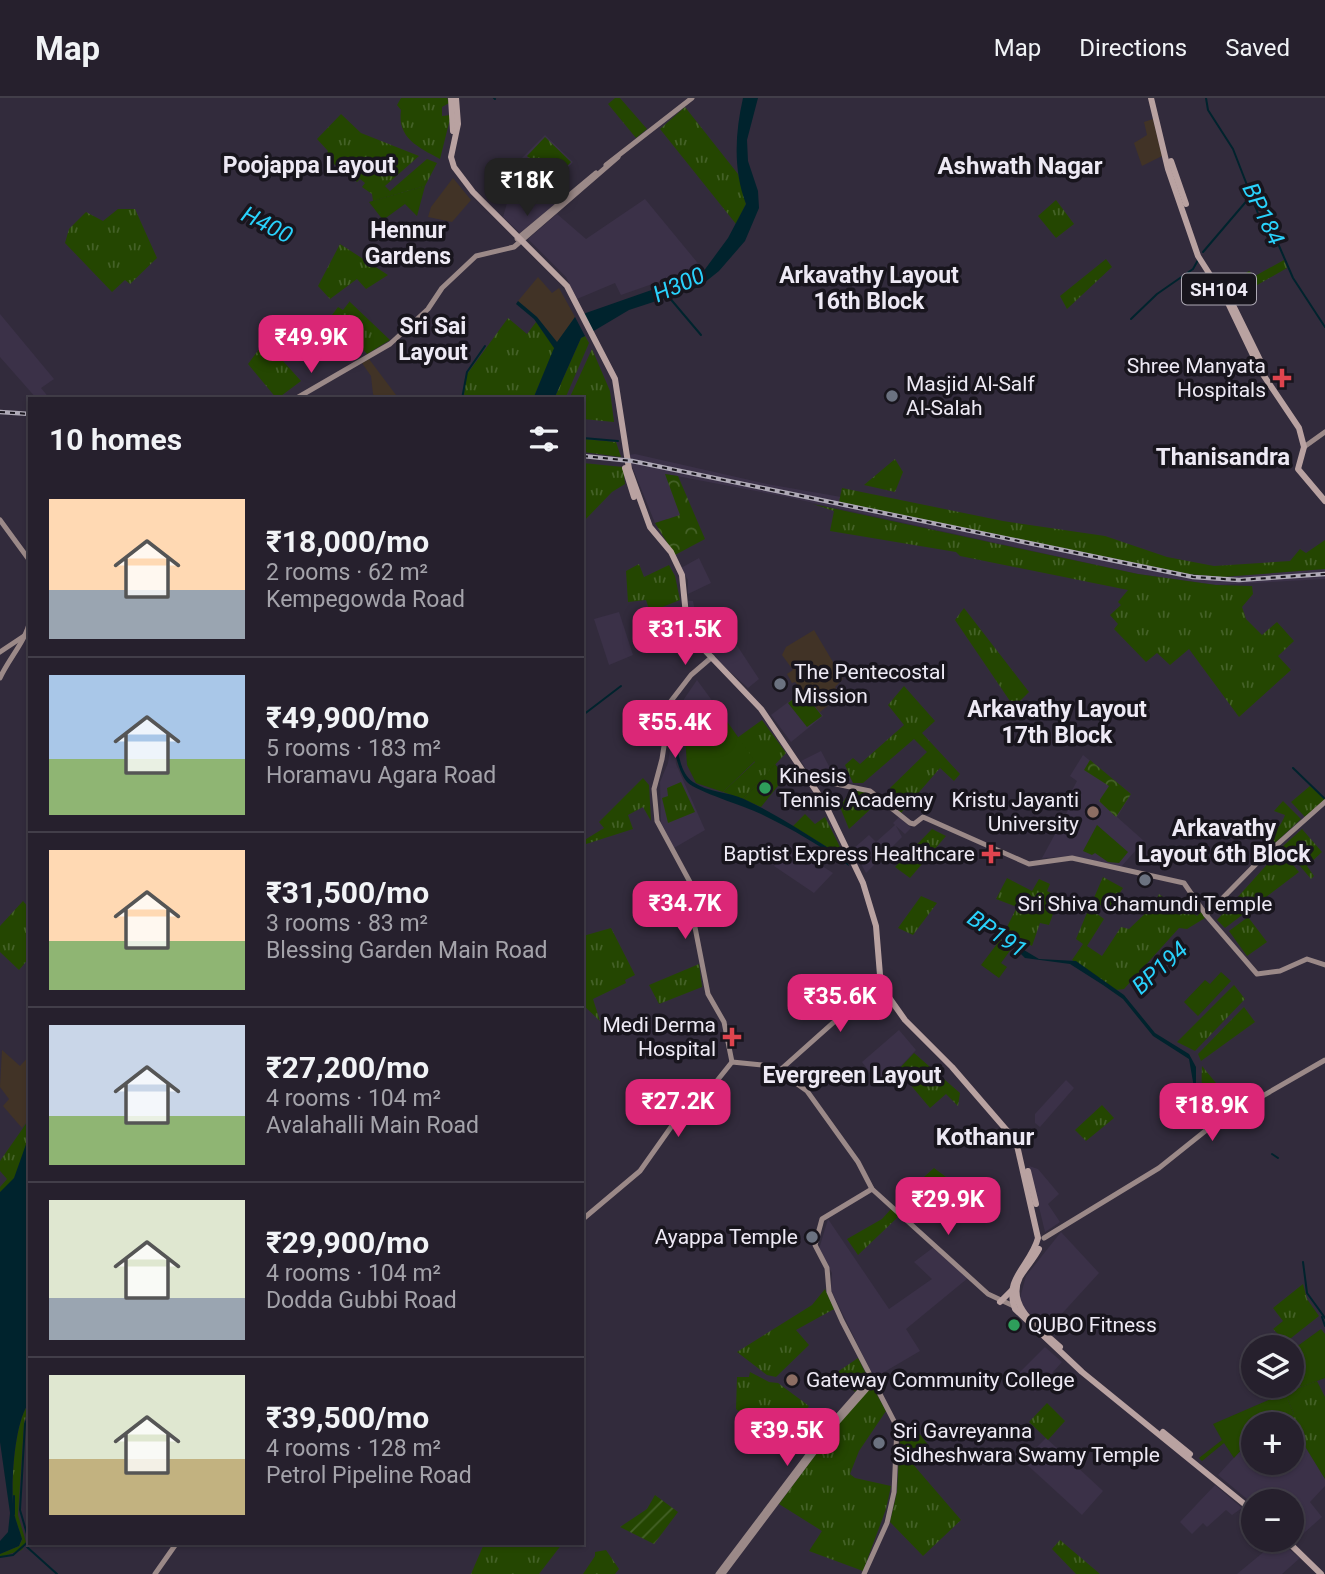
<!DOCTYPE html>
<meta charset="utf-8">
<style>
:root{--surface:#26202d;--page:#2e2835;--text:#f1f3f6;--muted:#a4a3aa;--line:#423e49;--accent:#db2777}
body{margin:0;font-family:Roboto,sans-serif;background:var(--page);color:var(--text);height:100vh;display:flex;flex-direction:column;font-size:26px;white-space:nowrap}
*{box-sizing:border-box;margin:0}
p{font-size:23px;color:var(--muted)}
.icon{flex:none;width:38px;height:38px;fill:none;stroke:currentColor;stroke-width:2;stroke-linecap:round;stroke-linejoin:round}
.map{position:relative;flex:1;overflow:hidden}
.drawer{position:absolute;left:28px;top:299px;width:556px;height:1148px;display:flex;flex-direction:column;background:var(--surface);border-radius:0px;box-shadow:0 2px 5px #0004,0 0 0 2px var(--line)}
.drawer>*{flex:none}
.tools{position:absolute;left:1241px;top:1237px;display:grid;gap:14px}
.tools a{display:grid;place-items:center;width:63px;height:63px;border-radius:50%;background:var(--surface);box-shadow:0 2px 5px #0004,0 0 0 2px var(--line);font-size:35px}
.price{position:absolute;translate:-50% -60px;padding:0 16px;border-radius:14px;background:var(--accent);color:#fff;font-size:23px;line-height:46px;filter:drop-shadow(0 2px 4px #0008)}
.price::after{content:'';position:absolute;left:50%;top:42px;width:21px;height:16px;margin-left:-10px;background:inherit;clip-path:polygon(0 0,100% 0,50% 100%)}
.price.active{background:#222;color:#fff}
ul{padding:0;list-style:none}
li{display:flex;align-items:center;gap:21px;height:175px;padding:0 21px}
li+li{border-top:2px solid var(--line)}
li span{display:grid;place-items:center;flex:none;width:196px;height:140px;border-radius:0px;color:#555}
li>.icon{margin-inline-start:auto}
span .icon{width:84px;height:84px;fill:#fffc;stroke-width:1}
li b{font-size:30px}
h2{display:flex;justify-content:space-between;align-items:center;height:84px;padding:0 21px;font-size:30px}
header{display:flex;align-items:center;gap:42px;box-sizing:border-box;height:98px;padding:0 35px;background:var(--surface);border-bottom:2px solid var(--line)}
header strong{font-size:33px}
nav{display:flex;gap:38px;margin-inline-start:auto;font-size:24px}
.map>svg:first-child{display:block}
</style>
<header>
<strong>Map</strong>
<nav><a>Map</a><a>Directions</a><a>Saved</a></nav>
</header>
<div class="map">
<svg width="1325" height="1476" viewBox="0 0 1325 1476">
<defs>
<pattern id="grass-tufts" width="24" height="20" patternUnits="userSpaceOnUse" patternTransform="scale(1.75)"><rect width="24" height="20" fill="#244601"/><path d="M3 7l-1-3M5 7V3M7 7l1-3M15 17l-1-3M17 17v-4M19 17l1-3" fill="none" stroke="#446127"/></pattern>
<pattern id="forest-crowns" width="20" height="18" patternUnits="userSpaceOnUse" patternTransform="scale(1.75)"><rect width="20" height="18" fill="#244601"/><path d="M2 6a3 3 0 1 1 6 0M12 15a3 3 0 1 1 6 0" fill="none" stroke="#446127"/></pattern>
<pattern id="garden-furrows" width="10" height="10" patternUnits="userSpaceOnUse" patternTransform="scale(1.75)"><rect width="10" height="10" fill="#244601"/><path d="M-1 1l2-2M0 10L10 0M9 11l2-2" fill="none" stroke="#446127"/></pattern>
</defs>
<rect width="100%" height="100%" fill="#322b3c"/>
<g fill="#3b3148">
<polygon points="545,37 573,64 552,87 559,103 520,135 503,119 519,63"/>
<polygon points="645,101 701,169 621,197 615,185 577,201 566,179 528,141 557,116 586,141"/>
<polygon points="0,216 54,281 41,290 50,301 37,301 0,259"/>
<polygon points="635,356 767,386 841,399 840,404 1188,476 1223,479 1325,471 1325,481 1216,487 1138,476 782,398 666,376 681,417 655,425 629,361 629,357"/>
<polygon points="699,460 711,485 688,496 688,482 681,470"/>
<polygon points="688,503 693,503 698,527 719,555 736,546 759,581 748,590 704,550 692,529"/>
<polygon points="619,514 633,557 609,567 594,521"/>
<polygon points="697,582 716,608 684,623 684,601"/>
<polygon points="803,593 823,618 791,644 771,617"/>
<polygon points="673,628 676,666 705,732 674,750 661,724 660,684 668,665"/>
<polygon points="821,653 830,670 846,673 853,685 811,679 801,663"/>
<polygon points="1083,657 1131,696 1117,719 1144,743 1120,770 1075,758 1042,760 1073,703 1068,700 1077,683 1070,678"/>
<polygon points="899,719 911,730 905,736 896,728 902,739 866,775 853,751 869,737 876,744 895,727 893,725"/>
<polygon points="786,745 833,775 814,795 774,768"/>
<polygon points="899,932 916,952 881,989 862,964"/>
<polygon points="1066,982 1074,990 1040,1029 1035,1025 1035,1016"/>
<polygon points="1029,1068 1038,1071 1059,1096 1048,1106 1060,1124 1045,1134"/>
<polygon points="828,1121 889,1211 932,1181 914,1164 934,1149 968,1180 906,1231 920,1253 874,1280 831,1192 832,1175 819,1151"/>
<polygon points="1061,1134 1099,1175 1047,1232 1024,1210 1020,1200 1026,1178"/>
<polygon points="1045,1249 1062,1264 1035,1294 1019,1275"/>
<polygon points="1287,1319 1325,1381 1325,1388 1310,1404 1322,1419 1296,1442 1292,1438 1292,1404 1253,1404 1253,1406 1218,1377 1253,1339 1253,1365 1292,1365 1292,1326 1271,1326"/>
<polygon points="1046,1340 1103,1393 1082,1417 1023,1363"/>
<polygon points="1215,1387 1242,1410 1232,1417 1226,1412 1207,1429 1203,1425 1192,1436 1180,1424"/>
<polygon points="1278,1442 1300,1460 1282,1476 1237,1476"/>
</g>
<g fill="#413326">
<polygon points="1153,21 1162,58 1142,68 1134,45 1147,37 1144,24"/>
<polygon points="453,80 471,102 452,124 428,119 431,109"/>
<polygon points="538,179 552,195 559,190 575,219 557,245 537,219 518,203"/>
<polygon points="369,261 399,301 376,301 373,296 371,278 362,265"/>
<polygon points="814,532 843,581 835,589 841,597 820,614 795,584 792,585 787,576 793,572 782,557 786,549"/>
<polygon points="2,952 20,968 30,957 30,1020 22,1030 3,1008 9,1001 0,989"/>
</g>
<g fill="url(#grass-tufts)">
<path d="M401,0H447L449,5L442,9V18L451,17L440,61C418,49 397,40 401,12L397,7Z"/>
<polygon points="615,0 620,0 647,31 636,40 608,6"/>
<polygon points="685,9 738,76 746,106 736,126 660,31"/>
<polygon points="341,16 361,35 419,58 385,88 390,93 427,61 437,65 425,88 373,103 372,96 362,89 365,85 360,81 357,84 325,59 328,53 317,41"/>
<polygon points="545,39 571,64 553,83 527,58"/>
<polygon points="1056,102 1074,126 1056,140 1038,118"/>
<polygon points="118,111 135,111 157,160 130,186 125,182 112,194 65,145 69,131 86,114 103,123"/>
<polygon points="340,146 388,177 366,191 357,181 330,201 318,188"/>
<polygon points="1106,161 1112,169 1067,211 1060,198"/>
<polygon points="1284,162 1287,170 1233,201 1224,188 1249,173 1255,178"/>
<polygon points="350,203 350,204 390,242 367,256 332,217 338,209 343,212"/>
<polygon points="508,220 527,236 536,224 555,250 533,301 464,301 465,279"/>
<polygon points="585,238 589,245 565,301 554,301 581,240"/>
<polygon points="265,243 301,283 277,301 248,266"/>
<polygon points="592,251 610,293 614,324 583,321 583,301 569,301"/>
<polygon points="583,341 616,344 621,359 583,354"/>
<polygon points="895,361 903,374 895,394 864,387"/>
<polygon points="583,365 623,369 625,386 612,394 584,423"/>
<polygon points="842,390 1003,423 1105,438 1167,459 1214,468 1290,463 1300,451 1306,455 1325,442 1325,471 1223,479 1188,476 839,404"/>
<polygon points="813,406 1138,476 1216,487 1252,488 1253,496 1242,509 1246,521 1262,537 1277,524 1294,543 1278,558 1291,572 1239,619 1189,551 1170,567 1157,555 1146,564 1114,531 1118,526 1110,517 1121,507 1118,504 1128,492 960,458 956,454 830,433 834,413"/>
<polygon points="639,466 644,479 669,467 675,478 680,502 650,514 646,502 628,504 626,473"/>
<polygon points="964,510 1029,594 1014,609 955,522"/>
<polygon points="904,588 935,623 922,635 960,676 954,683 940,670 901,715 890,705 897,697 890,690 927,654 914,641 863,685 853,685 845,667 853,660 860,666 904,627 888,607"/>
<polygon points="762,622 786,655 743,701 723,694 755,664 737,640"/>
<polygon points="643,680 649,687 651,723 643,709 628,717 633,731 583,747 583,743 604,730 599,724"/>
<polygon points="681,684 695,714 668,725 662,700 668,698 667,690"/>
<polygon points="1310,688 1325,701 1305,719 1291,704"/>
<polygon points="851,692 863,693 877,705 849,731 840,709"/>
<path d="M1283,703L1301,721L1263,756L1258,750C1270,740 1280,731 1285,717L1274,713Z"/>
<polygon points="805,716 815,726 825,719 846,761 793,728"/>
<polygon points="932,731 946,738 910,780 895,769"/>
<polygon points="1302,731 1322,754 1307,768 1314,778 1311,781 1283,748"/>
<polygon points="1280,752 1299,774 1225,830 1217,822"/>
<polygon points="1103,779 1123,790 1109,813 1093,802"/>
<polygon points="1007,780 1032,793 1039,781 1050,786 1047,793 1059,799 1049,827 1040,825 1032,848 1005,833 1017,809 996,801"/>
<polygon points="1159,796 1184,815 1192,814 1197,818 1201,814 1205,820 1187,831 1179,830 1124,891 1116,892 1072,862 1083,846 1076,841 1089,810 1104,821 1087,848 1102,858 1121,829 1129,831 1154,807"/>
<polygon points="921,798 937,805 913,837 898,830"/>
<polygon points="23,803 30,811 30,859 19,872 0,854 0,828"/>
<polygon points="1248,819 1267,844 1247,858 1229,833"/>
<polygon points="611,830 635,877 625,882 626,885 593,901 600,923 583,907 583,876 586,872 583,867 583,838"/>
<polygon points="699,866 702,889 659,906 649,887"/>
<polygon points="1234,887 1245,901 1195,953 1177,944"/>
<polygon points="1244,909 1255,924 1201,963 1198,956"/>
<polygon points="914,955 960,995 958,1008 946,996 930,1010 898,972"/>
<path d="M1202,968L1225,996L1216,1002L1219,1020C1201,1006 1201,990 1202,968Z"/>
<polygon points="1102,1007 1114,1020 1086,1043 1075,1032"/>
<path d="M30,1020C30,1042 21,1083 0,1094V1089L7,1081L0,1073V1063Z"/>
<polygon points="934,1070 954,1085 919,1126 896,1104"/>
<polygon points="891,1111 899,1118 858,1157 847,1141 882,1121"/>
<polygon points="1303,1186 1307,1201 1319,1218 1286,1244 1273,1231 1283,1223 1273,1210"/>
<polygon points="825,1191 834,1211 796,1232 809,1247 776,1279 767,1277 737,1254 812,1207"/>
<polygon points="858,1260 868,1280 855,1294 836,1275"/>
<polygon points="750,1274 769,1284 778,1285 809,1308 780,1347 736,1311 737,1279 749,1279"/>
<polygon points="1317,1283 1325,1299 1325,1381 1287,1319 1294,1316 1285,1295"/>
<polygon points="872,1288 886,1313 859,1353 850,1376 855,1380 891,1388 886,1411 863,1473 809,1453 822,1433 779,1406 839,1325"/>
<path d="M30,1304L24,1325L18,1417L26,1444L22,1452L0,1459V1456L19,1448L22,1442C20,1433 16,1424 14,1415C10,1391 14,1321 30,1304Z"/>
<polygon points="1047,1305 1065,1323 1048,1342 1029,1324"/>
<polygon points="915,1330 929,1348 916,1359 899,1353 900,1341"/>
<polygon points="899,1357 911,1364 961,1422 923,1458 890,1424 897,1394"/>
<polygon points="1060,1442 1100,1476 1076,1476 1052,1451"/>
<polygon points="484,1446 562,1446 539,1476 471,1476"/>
<polygon points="606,1452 619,1471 615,1476 583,1476 595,1458 595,1454"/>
</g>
<g fill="url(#forest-crowns)">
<polygon points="665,376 678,378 705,441 675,457 655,425 680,417"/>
<polygon points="1090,662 1131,696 1116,719 1099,703 1109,688 1084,672"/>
</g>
<polygon fill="url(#garden-furrows)" points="655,1397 678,1414 654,1446 620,1429 647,1411"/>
<g fill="#244601">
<polygon points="425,88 417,118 405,106 383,122 369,104"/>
<polygon points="803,594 822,618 807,629 788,605"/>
<polygon points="716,608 755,663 723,694 696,685 687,667 684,623"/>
<polygon points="775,666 785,679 761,709 743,701"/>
<polygon points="1097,727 1128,754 1119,765 1108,764 1095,755 1092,757 1083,753"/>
<polygon points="1000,842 1012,850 1001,865 1007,869 999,880 981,867"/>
<polygon points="1221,874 1231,883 1198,918 1184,904 1205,882 1210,886"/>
<polygon points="1321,1231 1325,1236 1325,1280 1301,1289 1292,1277 1292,1252"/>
<polygon points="1285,1295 1294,1316 1271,1326 1253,1326 1253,1339 1234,1360 1224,1345 1202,1363 1199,1360 1222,1342 1213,1326"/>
</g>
<g fill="#00232d">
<path d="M743,0H758L747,42L748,63L758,93L759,110L745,143L719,173L699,189L629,212L592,234L583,216L703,174L728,140L746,106C733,72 735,35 743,0Z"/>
<polygon points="518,203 537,219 557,244 575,219 585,238 581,240 554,301 533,301 554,250 534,221 516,206"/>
<path d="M680,602C677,624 672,669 693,684C707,694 729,694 744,701C780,718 812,740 846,761L849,768C821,748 792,731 761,716C745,708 697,694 687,684C674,669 666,618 680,602Z"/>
<polygon points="980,820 1025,845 1024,852 1039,861 1076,863 1124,897 1155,935 1189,956 1196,969 1196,992 1200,1008 1208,1019 1205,1022 1198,1012 1189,961 1153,938 1123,901 1103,887 1070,866 1025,860 1007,842 978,825"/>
<path d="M30,1035V1304C14,1321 10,1391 14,1415C16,1424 20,1433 22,1441L19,1448L0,1456V1443L8,1434L10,1415L0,1344V1094L14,1080Z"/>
</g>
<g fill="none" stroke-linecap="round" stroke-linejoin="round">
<g stroke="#00232d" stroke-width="2">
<polyline points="494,0 495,1"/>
<polyline points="1206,0 1208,12 1233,51 1259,118 1273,134 1293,180 1325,229"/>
<polyline points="1203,154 1250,99"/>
<polyline points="668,198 701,237"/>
<polyline points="1131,221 1157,196 1193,171 1198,162"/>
<polyline points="462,301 467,274 485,248"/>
<polyline points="583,340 618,343"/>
<polyline points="583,617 621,588"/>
<polyline points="1293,670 1324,700"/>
<polyline points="1272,1056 1278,1060"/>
<polyline points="1303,1164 1307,1195 1325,1220"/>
<polyline points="1322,1219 1325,1228"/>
<polyline points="14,1398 14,1416"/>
<polyline points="27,1449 57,1476"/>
<polyline points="0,1459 13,1457 29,1443 20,1412 25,1326 30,1315"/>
</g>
<g stroke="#9b8988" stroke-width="5">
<polyline points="606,67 692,0"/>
<polyline points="517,141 596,75"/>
<polyline points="295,301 390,246 428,211 442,190 476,158 514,149 618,59"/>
<polyline points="1304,349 1325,334"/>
<polyline points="0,422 30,463"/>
<polyline points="0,554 24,538"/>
<polyline points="712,559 691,577 671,603 662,661 654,691 657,723 691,786 692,814 708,896 724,924 732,964"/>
<path d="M0,580C9,560 26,543 30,522"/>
<polyline points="807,680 870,693 910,725 914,726 923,719 1029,766 1072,760 1184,785 1206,817 1257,876 1280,873 1307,861 1325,867"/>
<polyline points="1206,817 1262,760 1325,704"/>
<polyline points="779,973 862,899 880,877"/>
<polyline points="583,1121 640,1073 676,1022 708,994 732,964 762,967 779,973 807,993 858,1064 872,1091 988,1196 1018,1210"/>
<polyline points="1044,1140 1159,1070 1214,1026 1325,962"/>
<polyline points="155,1476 176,1446"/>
<polyline points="718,1476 835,1321 871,1280"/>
<polyline points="723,1476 835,1327 873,1284"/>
<polyline points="864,1476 887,1425 894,1394 897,1329 842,1223 829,1194 827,1170 815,1147 822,1121 872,1091"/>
</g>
<g stroke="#b9a2a1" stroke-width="6">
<polyline points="451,0 453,33"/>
<path d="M456,0L458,26L451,59L454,69L473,94L567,188L615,281L629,371L650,429L671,454L682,477L686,517L693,540L761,611L825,706L863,785L876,828L880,877L888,898L905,922L952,969L1016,1043L1038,1140C1031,1167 1003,1181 1015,1211L1082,1274L1253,1413"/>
<polyline points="1151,0 1168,71 1198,158 1228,205 1260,272 1299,330 1304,349 1298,371 1325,403"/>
<polyline points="1171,63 1186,106"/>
<polyline points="1233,207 1262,266"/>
<polyline points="625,370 634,399"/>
<polyline points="1028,1073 1036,1106"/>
<path d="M1039,1151C1034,1161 1026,1169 1020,1179C1005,1209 1041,1231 1060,1249"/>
<polyline points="1000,1204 1011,1193"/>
<polyline points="1163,1334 1190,1356"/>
<polyline points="1286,1442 1321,1476"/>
</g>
<defs>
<g id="rail">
<polyline points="0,314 30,316"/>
<polyline points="583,358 632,363 1193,479 1239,482 1325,476"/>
</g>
</defs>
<use href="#rail" stroke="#aea9b6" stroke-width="4.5"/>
<use href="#rail" stroke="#18151d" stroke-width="2" stroke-dasharray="5" stroke-linecap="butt"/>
</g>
<g fill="#e0444e" stroke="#18151d" stroke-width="2.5">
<path d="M1278.5 269.5h7v7h7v7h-7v7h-7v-7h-7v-7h7z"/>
<path d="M987.5 745.5h7v7h7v7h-7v7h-7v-7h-7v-7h7z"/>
<path d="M728.5 928.5h7v7h7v7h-7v7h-7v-7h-7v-7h7z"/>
</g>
<g fill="#6b7280" stroke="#18151d" stroke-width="2.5">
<circle cx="892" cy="298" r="7"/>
<circle cx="780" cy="586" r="7"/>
<circle cx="1145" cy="782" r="7"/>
<circle cx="812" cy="1139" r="7"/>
<circle cx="879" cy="1345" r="7"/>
</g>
<g fill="#2e9e5b" stroke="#18151d" stroke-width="2.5">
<circle cx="765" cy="690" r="7"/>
<circle cx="1014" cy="1227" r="7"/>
</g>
<g fill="#8d6e63" stroke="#18151d" stroke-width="2.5">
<circle cx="1093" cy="714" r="7"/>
<circle cx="792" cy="1282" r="7"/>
</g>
<g text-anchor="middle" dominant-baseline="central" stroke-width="7" stroke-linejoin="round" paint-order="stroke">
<rect fill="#18151d" stroke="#ada9b4" stroke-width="2" x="1182" y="175.5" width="74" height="31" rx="5"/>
<g font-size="19" font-weight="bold" fill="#ede9f4">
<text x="1219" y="191">SH104</text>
</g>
<g font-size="21" fill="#ede9f4" stroke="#18151d" text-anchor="start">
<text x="1266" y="268" text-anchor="end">Shree Manyata<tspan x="1266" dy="24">Hospitals</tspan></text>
<text x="906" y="286">Masjid Al-Salf<tspan x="906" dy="24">Al-Salah</tspan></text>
<text x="794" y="574">The Pentecostal<tspan x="794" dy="24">Mission</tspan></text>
<text x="779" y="678">Kinesis<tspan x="779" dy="24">Tennis Academy</tspan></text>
<text x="1079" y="702" text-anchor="end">Kristu Jayanti<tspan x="1079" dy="24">University</tspan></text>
<text x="975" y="756" text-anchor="end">Baptist Express Healthcare</text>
<text x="1145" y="806" text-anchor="middle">Sri Shiva Chamundi Temple</text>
<text x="716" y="927" text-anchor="end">Medi Derma<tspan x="716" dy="24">Hospital</tspan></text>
<text x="798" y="1139" text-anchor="end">Ayappa Temple</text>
<text x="1028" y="1227">QUBO Fitness</text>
<text x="806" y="1282">Gateway Community College</text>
<text x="893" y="1333">Sri Gavreyanna<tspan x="893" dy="24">Sidheshwara Swamy Temple</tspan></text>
</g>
<g font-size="23" font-weight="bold" fill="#ede9f4" stroke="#18151d">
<text x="309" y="67">Poojappa Layout</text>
<text x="408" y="132">Hennur<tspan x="408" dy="26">Gardens</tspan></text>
<text x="869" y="177">Arkavathy Layout<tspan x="869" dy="26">16th Block</tspan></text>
<text x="433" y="228">Sri Sai<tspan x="433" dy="26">Layout</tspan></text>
<text x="1057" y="611">Arkavathy Layout<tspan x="1057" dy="26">17th Block</tspan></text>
<text x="1224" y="730">Arkavathy<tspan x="1224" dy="26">Layout 6th Block</tspan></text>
<text x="852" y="977">Evergreen Layout</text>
</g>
<g font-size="23" font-style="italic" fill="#29d2fc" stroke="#18151d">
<text transform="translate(1263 116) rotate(64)">BP184</text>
<text transform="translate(267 127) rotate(27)">H400</text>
<text transform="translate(679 187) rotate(-24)">H300</text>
<text transform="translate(997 836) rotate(34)">BP191</text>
<text transform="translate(1160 870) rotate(-42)">BP194</text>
</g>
<g font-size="24" font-weight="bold" fill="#ede9f4" stroke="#18151d">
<text x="1020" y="68">Ashwath Nagar</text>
<text x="1223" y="359">Thanisandra</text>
<text x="985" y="1039">Kothanur</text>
</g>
</g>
</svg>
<div class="tools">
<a><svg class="icon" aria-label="layers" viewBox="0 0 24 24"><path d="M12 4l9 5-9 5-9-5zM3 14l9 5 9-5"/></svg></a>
<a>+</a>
<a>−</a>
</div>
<b class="price active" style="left:527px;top:120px">₹18K</b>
<b class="price" style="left:311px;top:277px">₹49.9K</b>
<b class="price" style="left:685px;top:569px">₹31.5K</b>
<b class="price" style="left:675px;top:662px">₹55.4K</b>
<b class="price" style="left:685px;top:843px">₹34.7K</b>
<b class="price" style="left:840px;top:936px">₹35.6K</b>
<b class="price" style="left:678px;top:1041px">₹27.2K</b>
<b class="price" style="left:1212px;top:1045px">₹18.9K</b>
<b class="price" style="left:948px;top:1139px">₹29.9K</b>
<b class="price" style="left:787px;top:1370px">₹39.5K</b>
<section class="drawer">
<h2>10 homes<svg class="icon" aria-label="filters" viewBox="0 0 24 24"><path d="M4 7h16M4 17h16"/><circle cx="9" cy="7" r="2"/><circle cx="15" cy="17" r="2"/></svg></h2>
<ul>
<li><span style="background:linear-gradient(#ffd9b3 65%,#9aa5b1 0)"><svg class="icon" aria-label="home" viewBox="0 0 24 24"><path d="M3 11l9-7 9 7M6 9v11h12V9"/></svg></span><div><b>₹18,000/mo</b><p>2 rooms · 62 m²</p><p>Kempegowda Road</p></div></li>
<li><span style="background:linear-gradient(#a9c7e8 60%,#8fb573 0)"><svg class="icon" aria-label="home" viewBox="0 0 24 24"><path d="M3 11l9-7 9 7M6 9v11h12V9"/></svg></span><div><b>₹49,900/mo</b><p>5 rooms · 183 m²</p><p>Horamavu Agara Road</p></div></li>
<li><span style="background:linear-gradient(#ffd9b3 65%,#8fb573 0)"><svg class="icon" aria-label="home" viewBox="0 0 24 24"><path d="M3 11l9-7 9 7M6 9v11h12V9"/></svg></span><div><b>₹31,500/mo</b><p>3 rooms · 83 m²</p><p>Blessing Garden Main Road</p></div></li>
<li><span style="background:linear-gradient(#c9d6e8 65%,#8fb573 0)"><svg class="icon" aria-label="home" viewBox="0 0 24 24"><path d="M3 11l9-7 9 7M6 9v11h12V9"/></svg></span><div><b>₹27,200/mo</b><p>4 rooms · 104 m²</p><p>Avalahalli Main Road</p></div></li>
<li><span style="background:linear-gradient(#dfe7d0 70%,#9aa5b1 0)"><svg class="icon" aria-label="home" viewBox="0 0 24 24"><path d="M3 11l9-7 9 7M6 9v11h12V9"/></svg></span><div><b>₹29,900/mo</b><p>4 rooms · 104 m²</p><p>Dodda Gubbi Road</p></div></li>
<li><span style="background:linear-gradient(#dfe7d0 60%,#c2b280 0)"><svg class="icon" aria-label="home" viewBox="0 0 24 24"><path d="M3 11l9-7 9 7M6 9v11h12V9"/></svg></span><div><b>₹39,500/mo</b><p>4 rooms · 128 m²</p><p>Petrol Pipeline Road</p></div></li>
</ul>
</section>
</div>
